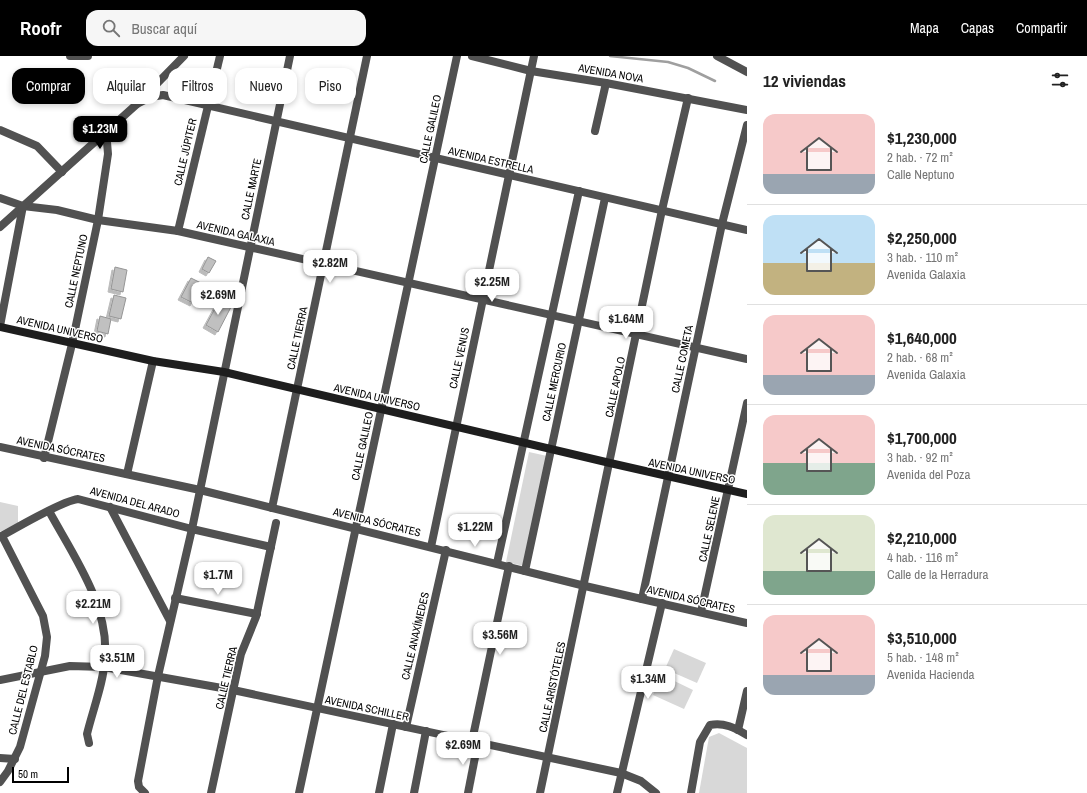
<!DOCTYPE html>
<html lang="es">
<meta charset="utf-8">
<style>
:root{--surface:#fff;--page:#f6f6f6;--text:#222;--muted:#767676;--line:#e0e0e0;--accent:#000}
body{margin:0;font-family:"Archivo Narrow",sans-serif;background:var(--page);color:var(--text);height:100vh;display:flex;flex-direction:column;font-size:15px;white-space:nowrap}
*{box-sizing:border-box;margin:0}
p{font-size:13px;color:var(--muted)}
.icon{flex:none;width:22px;height:22px;fill:none;stroke:currentColor;stroke-width:2;stroke-linecap:round;stroke-linejoin:round}
.map{position:relative;flex:1;overflow:hidden}
.side{display:flex;flex-direction:column;background:var(--surface);width:340px}
.side>*{flex:none}
.hud{position:absolute;left:12px;top:12px;width:380px;height:36px;display:flex;gap:8px}
.scale{position:absolute;left:12px;bottom:10px;width:57px;box-sizing:border-box;padding-left:4px;border:2px solid #000;border-top:0;font-size:11px;line-height:14px;white-space:nowrap;color:#000;-webkit-text-stroke:3px #fff;paint-order:stroke}
.price{position:absolute;translate:-50% -34px;padding:0 9px;border-radius:8px;background:#fff;color:#222;font-size:13px;line-height:26px;filter:drop-shadow(0 1px 2px #0008)}
.price::after{content:'';position:absolute;left:50%;top:24px;width:12px;height:9px;margin-left:-6px;background:inherit;clip-path:polygon(0 0,100% 0,50% 100%)}
.price.current{background:var(--accent);color:#fff}
ul{padding:0;list-style:none}
li{display:flex;align-items:center;gap:12px;height:100px;padding:0 16px}
li+li{border-top:1px solid var(--line)}
li span{display:grid;place-items:center;flex:none;width:112px;height:80px;border-radius:12px;color:#555}
li>.icon{margin-inline-start:auto}
span .icon{width:48px;height:48px;fill:#fffc;stroke-width:1}
li b{font-size:17px}
h2{display:flex;justify-content:space-between;align-items:center;height:48px;padding:0 16px;font-size:17px}
.tag{padding:0 14px;border-radius:12px;background:var(--surface);box-shadow:0 2px 6px #0003;font-size:14px;line-height:36px}
.tag.current{background:var(--accent);color:#fff}
header{display:flex;align-items:center;gap:24px;box-sizing:border-box;height:56px;padding:0 20px;background:var(--accent);color:#fff}
header strong{font-size:19px}
nav{display:flex;gap:22px;margin-inline-start:auto;font-size:14px}
.search{width:280px;height:36px;background:var(--page);display:flex;align-items:center;gap:10px;box-sizing:border-box;padding:0 14px;border-radius:12px;color:var(--muted);font-size:15px}
main{display:flex;flex:1;min-height:0}
.map>svg:first-child{display:block}
</style>
<header>
<strong>Roofr</strong>
<div class="search"><svg class="icon" aria-label="search" viewBox="0 0 24 24"><circle cx="10" cy="10" r="6"/><path d="M15 15l6 6"/></svg>Buscar aquí</div>
<nav><a>Mapa</a><a>Capas</a><a>Compartir</a></nav>
</header>
<main>
<div class="map">
<svg width="747" height="737" viewBox="0 0 747 737">
<defs>
<filter id="shadow"><feDropShadow dx="-3" dy="3" stdDeviation="0" flood-color="#0004"/></filter>
</defs>
<rect width="100%" height="100%" fill="#fff"/>
<g fill="#d8d8d8">
<polygon points="529,396 547,400 524,510 506,506"/>
<polygon points="0,446 18,450 18,467 0,476"/>
<polygon points="674,593 706,607 697,627 665,613"/>
<polygon points="662,619 693,634 684,653 653,639"/>
<polygon points="719,677 747,692 747,737 699,737 709,681"/>
</g>
<g fill="none" stroke-linecap="round" stroke-linejoin="round">
<polyline stroke="#9f9f9f" stroke-width="2.5" points="610,0 668,6 688,12 715,25"/>
</g>
<g fill="#c0c0c0" stroke="#959595" filter="url(#shadow)">
<polygon points="208,201 216,205 209,217 202,213"/>
<polygon points="115,211 127,214 123,236 111,233"/>
<polygon points="191,222 203,228 193,247 181,241"/>
<polygon points="114,239 126,242 121,263 109,260"/>
<polygon points="219,245 231,251 218,276 206,269"/>
<polygon points="100,260 111,263 108,278 97,275"/>
</g>
<g fill="none" stroke-linecap="round" stroke-linejoin="round">
<g stroke="#515151" stroke-width="8">
<polyline points="70,0 88,0"/>
<polyline points="472,0 531,15 606,27 747,54"/>
<polyline points="717,0 747,16"/>
<polyline points="137,48 151,41 163,39 747,174"/>
<polyline points="0,74 37,90 62,116"/>
<polyline points="595,75 606,27"/>
<polyline points="0,142 23,150 57,154 98,164 178,175 747,303"/>
<polyline points="0,171 137,48 184,0"/>
<polyline points="178,175 220,0"/>
<polyline points="0,270 23,150"/>
<polyline points="0,391 200,434 585,530 747,567"/>
<polyline points="44,402 72,288 98,164 108,98 107,86 102,79"/>
<polyline points="127,418 153,305"/>
<polyline points="110,451 170,565"/>
<polyline points="272,452 367,0"/>
<path d="M49,455C73,499 109,549 105,601C104,626 93,653 87,678L89,687"/>
<path d="M0,481C16,472 62,445 78,443L192,473L271,491"/>
<polyline points="431,491 534,0"/>
<polyline points="497,507 579,135"/>
<polyline points="525,515 605,142"/>
<polyline points="175,542 257,558"/>
<polyline points="642,543 722,168 747,69"/>
<polyline points="701,556 747,347"/>
<polyline points="0,624 70,610 104,611 233,634 621,717 641,725 656,737"/>
<polyline points="406,671 446,494"/>
<polyline points="738,674 747,635"/>
<polyline points="472,685 509,510"/>
<polyline points="0,702 15,703"/>
<polyline points="0,726 8,715 20,691 45,600 47,581 43,560 2,480"/>
<polyline points="145,737 139,731 138,725 158,620 192,473 290,0"/>
<polyline points="211,737 241,598 256,561 276,467"/>
<polyline points="299,737 457,0"/>
<polyline points="379,737 393,668"/>
<polyline points="414,737 426,675"/>
<polyline points="468,737 478,686"/>
<polyline points="540,737 662,154 688,42"/>
<polyline points="617,737 662,547"/>
<path d="M691,737L700,686L710,669C724,666 735,672 747,679"/>
</g>
<polyline stroke="#1e1e1e" stroke-width="8" points="0,271 153,305 224,316 610,407 747,438"/>
</g>
<g text-anchor="middle" dominant-baseline="central" stroke-width="3" stroke-linejoin="round" paint-order="stroke">
<g font-size="11" fill="#000" stroke="#fff">
<text transform="translate(611 17) rotate(10)">AVENIDA NOVA</text>
<text transform="translate(430 73) rotate(-78)">CALLE GALILEO</text>
<text transform="translate(185 96) rotate(-77)">CALLE JÚPITER</text>
<text transform="translate(491 104) rotate(13)">AVENIDA ESTRELLA</text>
<text transform="translate(251 133) rotate(-78)">CALLE MARTE</text>
<text transform="translate(236 177) rotate(13)">AVENIDA GALAXIA</text>
<text transform="translate(76 215) rotate(-78)">CALLE NEPTUNO</text>
<text transform="translate(60 273) rotate(13)">AVENIDA UNIVERSO</text>
<text transform="translate(297 282) rotate(-78)">CALLE TIERRA</text>
<text transform="translate(459 302) rotate(-78)">CALLE VENUS</text>
<text transform="translate(682 303) rotate(-78)">CALLE COMETA</text>
<text transform="translate(554 326) rotate(-78)">CALLE MERCURIO</text>
<text transform="translate(615 331) rotate(-78)">CALLE APOLO</text>
<text transform="translate(377 341) rotate(13)">AVENIDA UNIVERSO</text>
<text transform="translate(362 390) rotate(-78)">CALLE GALILEO</text>
<text transform="translate(61 393) rotate(12)">AVENIDA SÓCRATES</text>
<text transform="translate(692 415) rotate(12)">AVENIDA UNIVERSO</text>
<text transform="translate(135 446) rotate(15)">AVENIDA DEL ARADO</text>
<text transform="translate(377 466) rotate(14)">AVENIDA SÓCRATES</text>
<text transform="translate(709 473) rotate(-78)">CALLE SELENE</text>
<text transform="translate(691 543) rotate(13)">AVENIDA SÓCRATES</text>
<text transform="translate(415 580) rotate(-77)">CALLE ANAXÍMEDES</text>
<text transform="translate(226 622) rotate(-77)">CALLE TIERRA</text>
<text transform="translate(552 631) rotate(-78)">CALLE ARISTÓTELES</text>
<text transform="translate(23 634) rotate(-76)">CALLE DEL ESTABLO</text>
<text transform="translate(367 652) rotate(12)">AVENIDA SCHILLER</text>
</g>
</g>
</svg>
<div class="scale">50 m</div>
<b class="price current" style="left:100px;top:94px">$1.23M</b>
<b class="price" style="left:330px;top:228px">$2.82M</b>
<b class="price" style="left:492px;top:247px">$2.25M</b>
<b class="price" style="left:218px;top:260px">$2.69M</b>
<b class="price" style="left:626px;top:284px">$1.64M</b>
<b class="price" style="left:475px;top:492px">$1.22M</b>
<b class="price" style="left:218px;top:540px">$1.7M</b>
<b class="price" style="left:93px;top:569px">$2.21M</b>
<b class="price" style="left:500px;top:600px">$3.56M</b>
<b class="price" style="left:117px;top:623px">$3.51M</b>
<b class="price" style="left:648px;top:644px">$1.34M</b>
<b class="price" style="left:463px;top:710px">$2.69M</b>
<div class="hud">
<a class="tag current">Comprar</a>
<a class="tag">Alquilar</a>
<a class="tag">Filtros</a>
<a class="tag">Nuevo</a>
<a class="tag">Piso</a>
</div>
</div>
<section class="side">
<h2>12 viviendas<svg class="icon" aria-label="filters" viewBox="0 0 24 24"><path d="M4 7h16M4 17h16"/><circle cx="9" cy="7" r="2"/><circle cx="15" cy="17" r="2"/></svg></h2>
<ul>
<li><span style="background:linear-gradient(#f6c9c9 75%,#9aa5b1 0)"><svg class="icon" aria-label="home" viewBox="0 0 24 24"><path d="M3 11l9-7 9 7M6 9v11h12V9"/></svg></span><div><b>$1,230,000</b><p>2 hab. · 72 m²</p><p>Calle Neptuno</p></div></li>
<li><span style="background:linear-gradient(#bfe0f5 60%,#c2b280 0)"><svg class="icon" aria-label="home" viewBox="0 0 24 24"><path d="M3 11l9-7 9 7M6 9v11h12V9"/></svg></span><div><b>$2,250,000</b><p>3 hab. · 110 m²</p><p>Avenida Galaxia</p></div></li>
<li><span style="background:linear-gradient(#f6c9c9 75%,#9aa5b1 0)"><svg class="icon" aria-label="home" viewBox="0 0 24 24"><path d="M3 11l9-7 9 7M6 9v11h12V9"/></svg></span><div><b>$1,640,000</b><p>2 hab. · 68 m²</p><p>Avenida Galaxia</p></div></li>
<li><span style="background:linear-gradient(#f6c9c9 60%,#7fa58c 0)"><svg class="icon" aria-label="home" viewBox="0 0 24 24"><path d="M3 11l9-7 9 7M6 9v11h12V9"/></svg></span><div><b>$1,700,000</b><p>3 hab. · 92 m²</p><p>Avenida del Poza</p></div></li>
<li><span style="background:linear-gradient(#dfe7d0 70%,#7fa58c 0)"><svg class="icon" aria-label="home" viewBox="0 0 24 24"><path d="M3 11l9-7 9 7M6 9v11h12V9"/></svg></span><div><b>$2,210,000</b><p>4 hab. · 116 m²</p><p>Calle de la Herradura</p></div></li>
<li><span style="background:linear-gradient(#f6c9c9 75%,#9aa5b1 0)"><svg class="icon" aria-label="home" viewBox="0 0 24 24"><path d="M3 11l9-7 9 7M6 9v11h12V9"/></svg></span><div><b>$3,510,000</b><p>5 hab. · 148 m²</p><p>Avenida Hacienda</p></div></li>
</ul>
</section>
</main>
